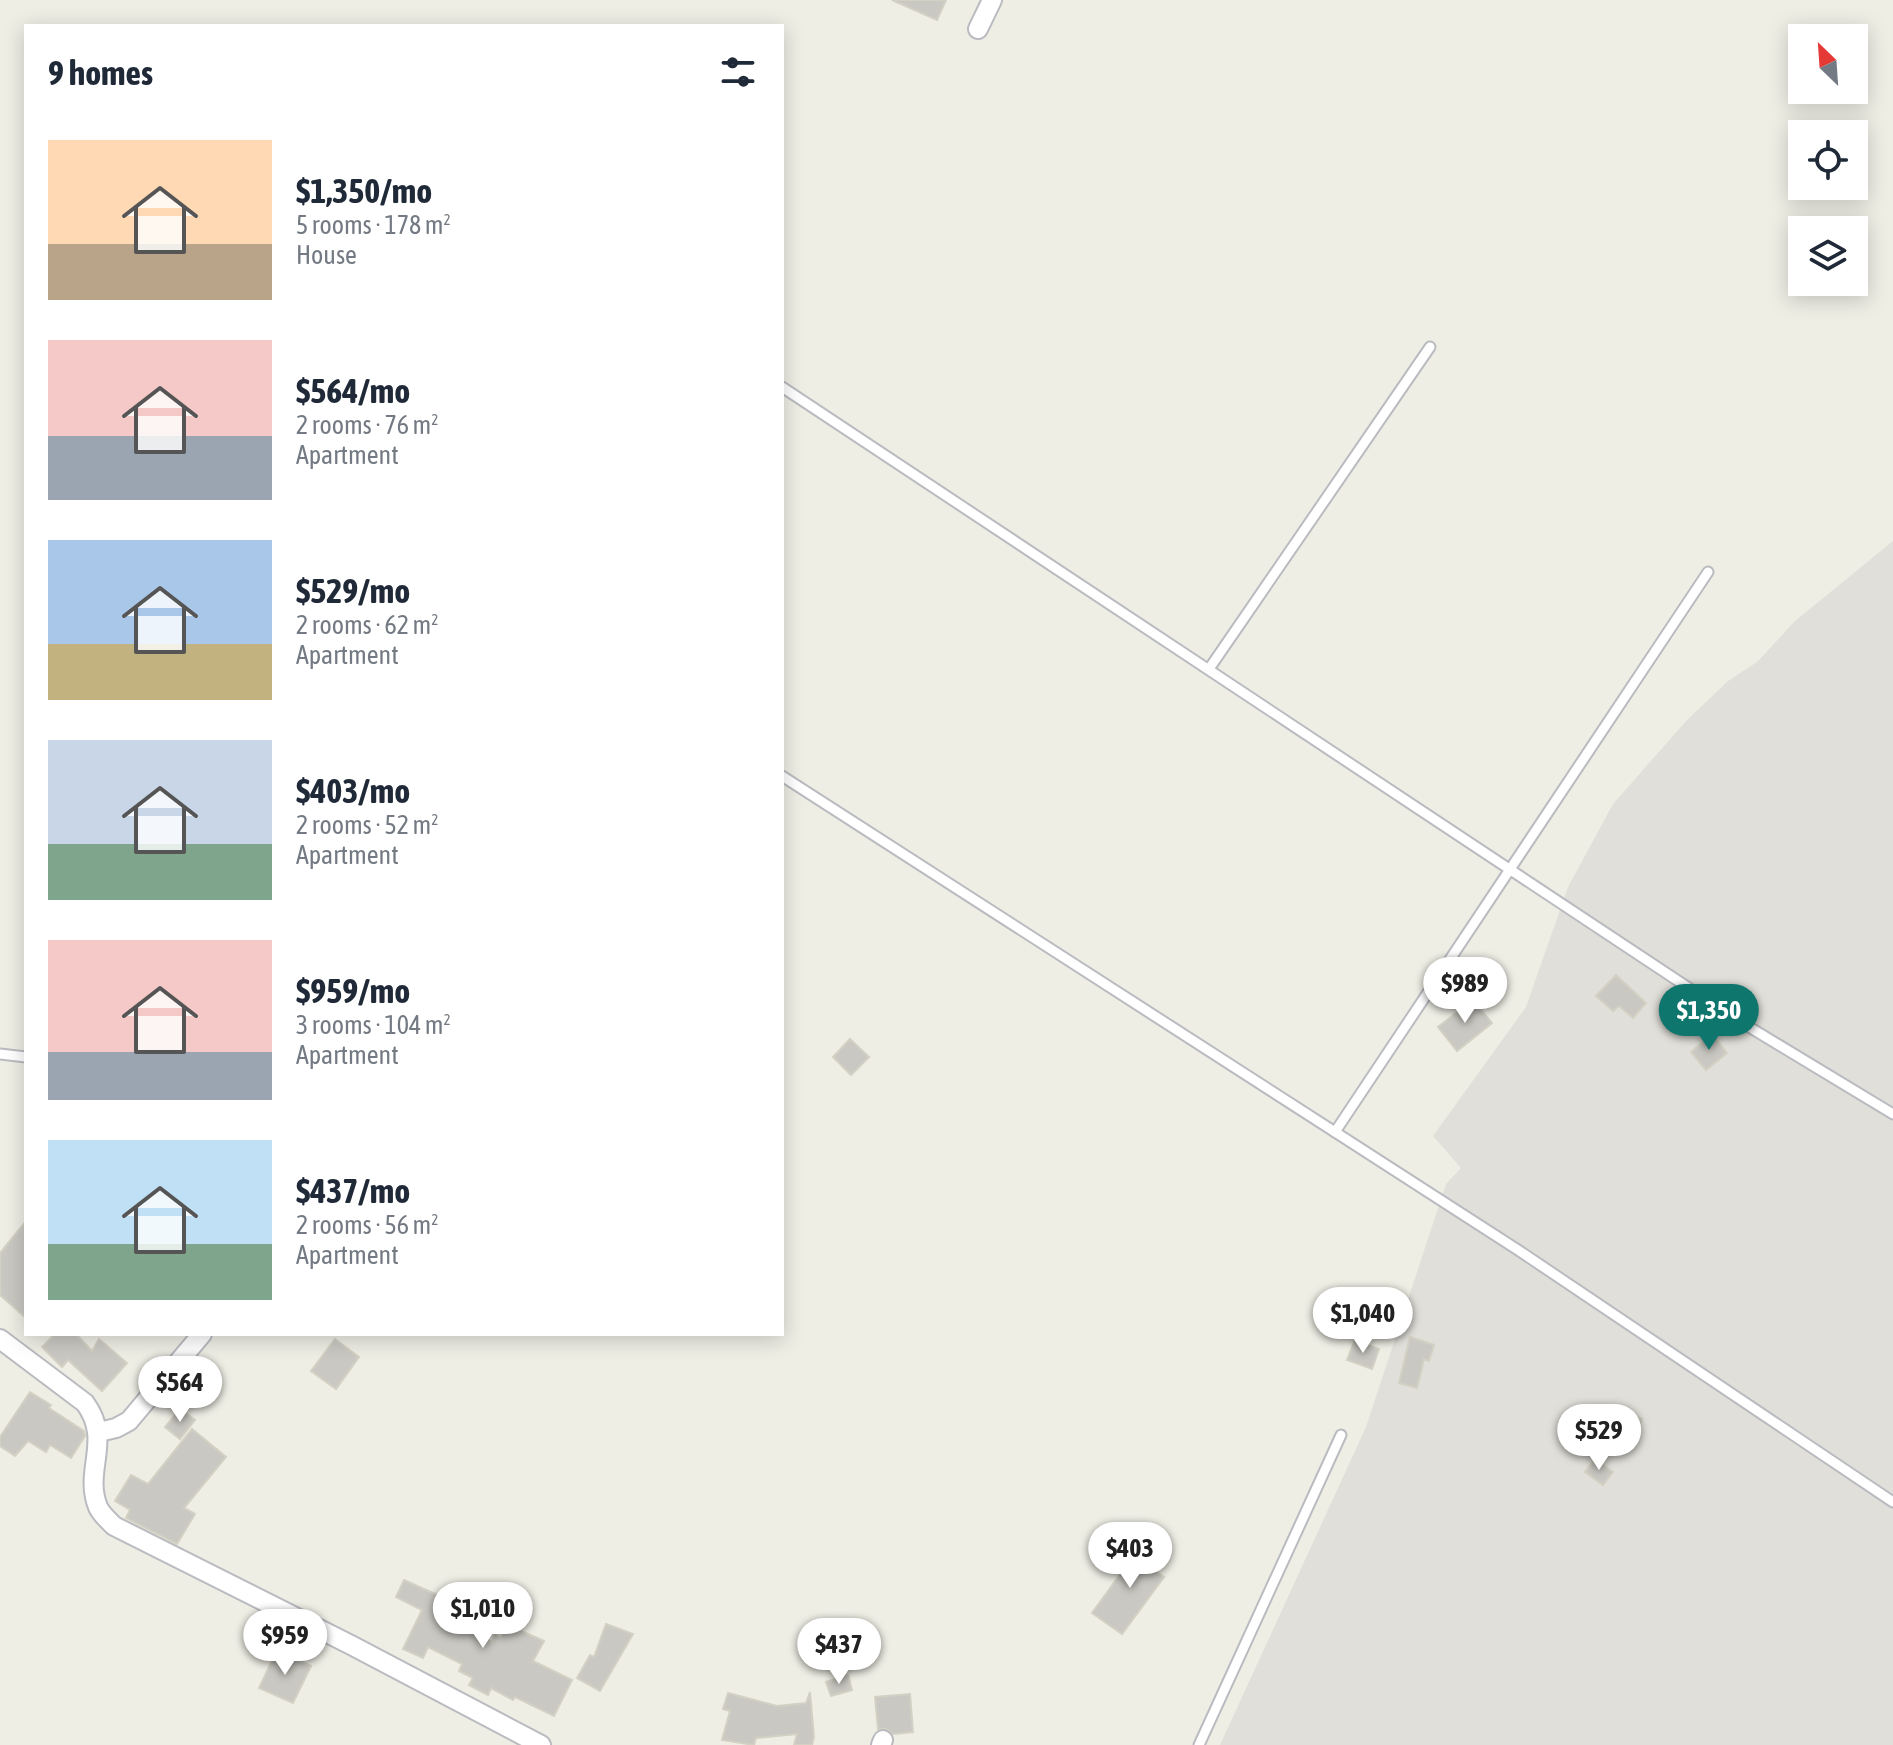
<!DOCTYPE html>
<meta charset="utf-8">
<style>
:root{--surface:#fff;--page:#f6f6f7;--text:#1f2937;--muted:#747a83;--accent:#0f766e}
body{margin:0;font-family:"Asap Condensed",sans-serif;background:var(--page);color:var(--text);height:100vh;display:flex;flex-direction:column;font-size:30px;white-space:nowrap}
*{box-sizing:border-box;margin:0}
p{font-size:26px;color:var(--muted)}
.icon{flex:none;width:44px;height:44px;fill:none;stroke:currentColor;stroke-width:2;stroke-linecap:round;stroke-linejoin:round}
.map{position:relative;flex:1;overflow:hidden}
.sheet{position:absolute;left:24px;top:24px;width:760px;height:1312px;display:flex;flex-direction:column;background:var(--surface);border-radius:0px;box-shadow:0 4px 20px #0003}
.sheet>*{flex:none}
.needle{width:52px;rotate:335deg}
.tools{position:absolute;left:1788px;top:24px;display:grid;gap:16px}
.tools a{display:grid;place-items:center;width:80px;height:80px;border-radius:0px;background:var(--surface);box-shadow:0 4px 20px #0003;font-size:40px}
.price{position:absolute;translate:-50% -68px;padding:0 18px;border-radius:28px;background:#fff;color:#222;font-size:26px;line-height:52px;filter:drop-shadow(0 2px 4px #0008)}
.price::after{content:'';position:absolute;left:50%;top:48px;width:24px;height:18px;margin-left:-12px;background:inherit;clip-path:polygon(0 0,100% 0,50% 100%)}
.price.selected{background:var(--accent);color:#fff}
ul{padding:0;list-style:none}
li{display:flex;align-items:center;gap:24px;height:200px;padding:0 24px}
li span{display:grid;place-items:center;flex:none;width:224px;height:160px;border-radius:0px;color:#555}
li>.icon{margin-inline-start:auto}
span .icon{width:96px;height:96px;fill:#fffc;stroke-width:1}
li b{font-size:34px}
h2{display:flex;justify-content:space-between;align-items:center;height:96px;padding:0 24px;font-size:34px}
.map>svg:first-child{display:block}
</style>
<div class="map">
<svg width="1893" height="1745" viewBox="0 0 1893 1745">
<rect width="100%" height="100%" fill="#efeee5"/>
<polygon fill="#e0dfd9" points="1893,541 1893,1745 1220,1745 1366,1427 1446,1184 1461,1168 1433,1136 1526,1007 1568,887 1613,804 1687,720 1728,681 1757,662 1795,621"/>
<g fill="#cac8c2" stroke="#d3d1c3" stroke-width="2">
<polygon points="892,0 946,0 937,20"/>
<polygon points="1616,975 1646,1003 1633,1018 1619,1006 1613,1011 1596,996"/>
<polygon points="1473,1000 1492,1023 1457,1051 1438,1027"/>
<polygon points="1712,1034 1727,1053 1706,1070 1691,1052"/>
<polygon points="850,1039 869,1057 851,1075 833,1057"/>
<polygon points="26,1221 26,1318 0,1295 0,1253"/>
<polygon points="55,1334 76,1334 92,1351 99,1339 127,1363 102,1391 68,1360 62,1367 42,1347"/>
<polygon points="1410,1337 1434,1345 1429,1361 1424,1359 1417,1388 1399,1383"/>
<polygon points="335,1339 359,1357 336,1389 311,1371"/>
<polygon points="1355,1340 1379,1349 1372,1369 1347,1360"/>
<polygon points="30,1392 51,1405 49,1408 84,1431 85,1436 71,1458 50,1445 46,1452 28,1441 15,1456 0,1446 0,1437"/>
<polygon points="1607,1406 1642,1419 1635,1439 1599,1426"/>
<polygon points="180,1409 195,1420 180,1439 165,1427"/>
<polygon points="192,1429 226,1457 184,1508 195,1514 177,1544 126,1518 130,1510 115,1501 131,1475 148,1484"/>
<polygon points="1595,1459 1613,1472 1603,1485 1585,1472"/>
<polygon points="1146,1539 1160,1549 1148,1566 1164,1577 1122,1634 1092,1613"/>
<polygon points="404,1580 444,1598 450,1587 474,1598 461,1626 492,1642 495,1635 501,1638 508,1625 544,1641 533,1661 572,1680 554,1716 515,1697 513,1700 491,1688 488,1695 469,1685 473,1678 459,1671 462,1664 428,1647 423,1658 403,1649 422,1610 396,1597"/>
<polygon points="606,1624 633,1634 600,1691 577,1678 590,1655 594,1657"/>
<polygon points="277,1650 311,1666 293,1703 259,1688"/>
<polygon points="848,1675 852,1690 831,1696 826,1682"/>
<polygon points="810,1692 814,1737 812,1745 794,1745 797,1734 756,1738 754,1745 722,1740 730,1711 723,1709 728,1693 777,1706 806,1703"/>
<polygon points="910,1694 913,1732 893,1734 887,1729 878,1729 875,1697"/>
</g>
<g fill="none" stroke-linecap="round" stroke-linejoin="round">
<defs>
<g id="service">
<polyline points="782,387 1731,1016 1893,1114"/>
<polyline points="1708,572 1335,1132 1518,1250 1893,1502"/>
<polyline points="1209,669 1430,347"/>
<polyline points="782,776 1335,1132"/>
<polyline points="0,1054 26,1057"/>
<polyline points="1199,1745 1341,1435"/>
</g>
<g id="minor">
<polyline points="978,29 992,0"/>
<path d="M0,1339L85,1403C113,1441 83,1470 98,1507C101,1514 109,1521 114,1526L351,1645L541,1745"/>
<polyline points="99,1432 116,1428 129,1421 202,1334"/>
<polyline points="881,1745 883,1740"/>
</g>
</defs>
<use href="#service" stroke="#b9bbc0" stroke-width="13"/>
<use href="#minor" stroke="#b9bbc0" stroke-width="22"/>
<use href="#service" stroke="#fff" stroke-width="9"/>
<use href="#minor" stroke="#fff" stroke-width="18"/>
</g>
</svg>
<div class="tools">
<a><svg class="needle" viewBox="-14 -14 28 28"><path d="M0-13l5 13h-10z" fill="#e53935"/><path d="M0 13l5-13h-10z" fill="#747a83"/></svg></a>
<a><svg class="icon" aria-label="locate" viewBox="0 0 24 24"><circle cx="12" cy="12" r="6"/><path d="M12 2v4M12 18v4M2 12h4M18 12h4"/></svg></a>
<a><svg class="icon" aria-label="layers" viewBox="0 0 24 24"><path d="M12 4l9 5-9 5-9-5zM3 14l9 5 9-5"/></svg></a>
</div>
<b class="price" style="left:1465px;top:1025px">$989</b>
<b class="price selected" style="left:1709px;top:1052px">$1,350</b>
<b class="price" style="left:1363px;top:1355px">$1,040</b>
<b class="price" style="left:180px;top:1424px">$564</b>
<b class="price" style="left:1599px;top:1472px">$529</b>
<b class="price" style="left:1130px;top:1590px">$403</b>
<b class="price" style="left:483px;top:1650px">$1,010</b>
<b class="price" style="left:285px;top:1677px">$959</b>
<b class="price" style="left:839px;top:1686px">$437</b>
<section class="sheet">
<h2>9 homes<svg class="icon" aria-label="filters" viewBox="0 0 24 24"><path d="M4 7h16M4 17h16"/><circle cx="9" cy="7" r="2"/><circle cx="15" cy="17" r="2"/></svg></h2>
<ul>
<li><span style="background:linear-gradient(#ffd9b3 65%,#b9a48a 0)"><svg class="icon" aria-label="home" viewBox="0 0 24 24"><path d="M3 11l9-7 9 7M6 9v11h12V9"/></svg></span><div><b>$1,350/mo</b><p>5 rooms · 178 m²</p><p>House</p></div></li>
<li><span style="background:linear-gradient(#f6c9c9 60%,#9aa5b1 0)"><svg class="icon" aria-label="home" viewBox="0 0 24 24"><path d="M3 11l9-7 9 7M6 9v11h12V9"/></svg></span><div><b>$564/mo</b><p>2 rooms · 76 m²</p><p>Apartment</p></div></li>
<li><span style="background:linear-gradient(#a9c7e8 65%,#c2b280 0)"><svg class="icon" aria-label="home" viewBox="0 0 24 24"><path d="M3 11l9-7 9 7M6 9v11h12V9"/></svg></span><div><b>$529/mo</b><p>2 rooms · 62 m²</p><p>Apartment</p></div></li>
<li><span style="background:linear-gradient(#c9d6e8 65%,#7fa58c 0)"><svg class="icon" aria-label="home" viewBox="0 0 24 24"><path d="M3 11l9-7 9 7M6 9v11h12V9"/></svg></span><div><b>$403/mo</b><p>2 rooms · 52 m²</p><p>Apartment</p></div></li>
<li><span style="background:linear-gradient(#f6c9c9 70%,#9aa5b1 0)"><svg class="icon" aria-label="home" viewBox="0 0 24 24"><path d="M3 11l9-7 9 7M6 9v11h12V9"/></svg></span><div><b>$959/mo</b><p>3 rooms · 104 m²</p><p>Apartment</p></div></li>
<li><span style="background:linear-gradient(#bfe0f5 65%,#7fa58c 0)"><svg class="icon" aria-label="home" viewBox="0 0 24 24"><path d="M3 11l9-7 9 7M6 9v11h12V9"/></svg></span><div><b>$437/mo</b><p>2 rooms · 56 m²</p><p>Apartment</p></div></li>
</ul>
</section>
</div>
